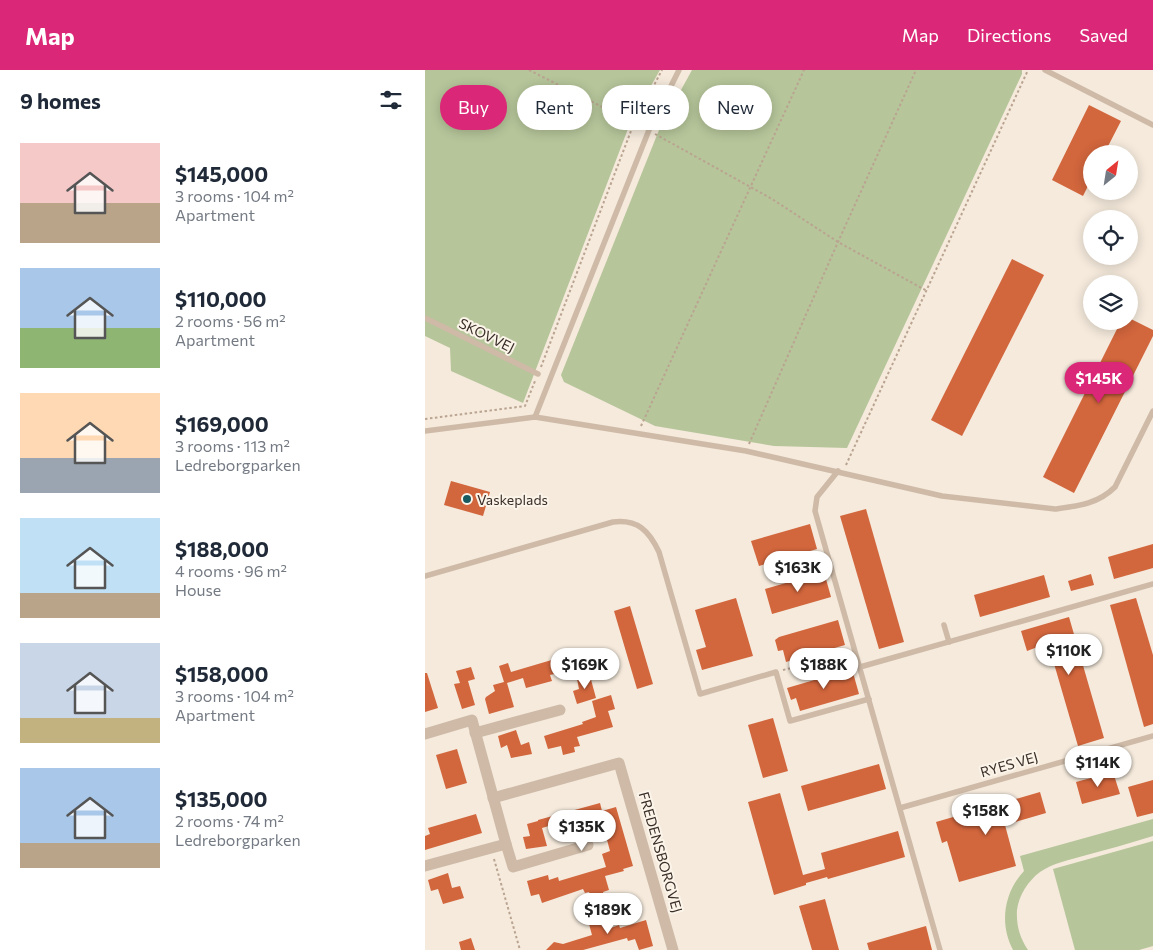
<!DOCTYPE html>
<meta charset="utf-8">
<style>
:root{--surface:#fff;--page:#f6f6f7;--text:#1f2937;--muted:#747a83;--accent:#db2777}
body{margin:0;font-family:Commissioner,sans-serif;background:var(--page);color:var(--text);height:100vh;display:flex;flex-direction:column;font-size:19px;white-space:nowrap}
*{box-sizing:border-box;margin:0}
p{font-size:16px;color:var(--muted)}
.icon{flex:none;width:28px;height:28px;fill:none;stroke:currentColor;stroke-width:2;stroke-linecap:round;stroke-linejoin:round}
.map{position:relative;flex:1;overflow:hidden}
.details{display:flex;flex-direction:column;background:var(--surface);width:425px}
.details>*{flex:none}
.guide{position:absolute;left:15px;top:15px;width:475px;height:45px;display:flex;gap:10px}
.needle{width:32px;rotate:30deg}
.tools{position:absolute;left:658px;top:75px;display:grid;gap:10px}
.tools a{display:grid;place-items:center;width:55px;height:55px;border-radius:50%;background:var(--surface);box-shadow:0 2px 12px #0003;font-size:25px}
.price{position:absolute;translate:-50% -42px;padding:0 11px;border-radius:18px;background:#fff;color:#222;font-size:16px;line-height:32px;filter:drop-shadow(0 1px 2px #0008)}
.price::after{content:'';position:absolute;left:50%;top:30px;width:15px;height:11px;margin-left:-8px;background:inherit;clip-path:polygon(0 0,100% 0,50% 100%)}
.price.active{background:var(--accent);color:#fff}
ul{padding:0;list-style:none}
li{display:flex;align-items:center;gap:15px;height:125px;padding:0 20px}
li span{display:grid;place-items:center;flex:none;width:140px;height:100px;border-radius:0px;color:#555}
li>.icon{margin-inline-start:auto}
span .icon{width:60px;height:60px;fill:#fffc;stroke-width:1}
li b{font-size:21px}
h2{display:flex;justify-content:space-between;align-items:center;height:60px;padding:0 20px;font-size:21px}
.tag{padding:0 18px;border-radius:22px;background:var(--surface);box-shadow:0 2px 12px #0003;font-size:18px;line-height:45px}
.tag.active{background:var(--accent);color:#fff}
header{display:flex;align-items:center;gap:30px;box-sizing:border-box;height:70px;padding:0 25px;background:var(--accent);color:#fff}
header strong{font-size:24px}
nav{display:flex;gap:28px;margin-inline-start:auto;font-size:18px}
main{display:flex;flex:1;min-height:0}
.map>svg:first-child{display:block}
</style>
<header>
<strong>Map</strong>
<nav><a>Map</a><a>Directions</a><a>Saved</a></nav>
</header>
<main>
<section class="details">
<h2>9 homes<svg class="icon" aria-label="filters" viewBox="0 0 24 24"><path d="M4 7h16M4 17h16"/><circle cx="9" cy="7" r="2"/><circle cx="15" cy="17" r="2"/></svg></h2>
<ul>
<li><span style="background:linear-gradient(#f6c9c9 60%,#b9a48a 0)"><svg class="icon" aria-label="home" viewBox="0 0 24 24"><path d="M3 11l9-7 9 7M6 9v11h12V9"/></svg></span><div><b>$145,000</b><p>3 rooms · 104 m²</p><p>Apartment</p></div></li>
<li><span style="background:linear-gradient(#a9c7e8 60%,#8fb573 0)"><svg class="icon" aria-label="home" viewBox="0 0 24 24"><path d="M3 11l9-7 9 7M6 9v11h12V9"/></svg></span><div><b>$110,000</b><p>2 rooms · 56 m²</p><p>Apartment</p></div></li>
<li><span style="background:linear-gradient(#ffd9b3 65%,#9aa5b1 0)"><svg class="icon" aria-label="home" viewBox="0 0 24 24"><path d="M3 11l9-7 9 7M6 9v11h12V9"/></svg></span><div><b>$169,000</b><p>3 rooms · 113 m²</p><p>Ledreborgparken</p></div></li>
<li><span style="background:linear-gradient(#bfe0f5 75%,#b9a48a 0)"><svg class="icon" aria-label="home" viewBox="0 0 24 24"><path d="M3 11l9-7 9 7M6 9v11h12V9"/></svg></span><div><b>$188,000</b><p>4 rooms · 96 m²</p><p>House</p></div></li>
<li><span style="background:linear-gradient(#c9d6e8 75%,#c2b280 0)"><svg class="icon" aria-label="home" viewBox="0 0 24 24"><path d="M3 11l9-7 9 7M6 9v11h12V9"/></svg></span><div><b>$158,000</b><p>3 rooms · 104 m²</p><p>Apartment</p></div></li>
<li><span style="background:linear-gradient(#a9c7e8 75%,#b9a48a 0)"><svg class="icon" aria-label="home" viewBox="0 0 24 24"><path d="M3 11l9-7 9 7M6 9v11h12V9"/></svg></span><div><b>$135,000</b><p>2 rooms · 74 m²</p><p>Ledreborgparken</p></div></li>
</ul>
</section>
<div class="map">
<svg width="728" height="880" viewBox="0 0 728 880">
<rect width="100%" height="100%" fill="#f5eadc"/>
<g fill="#b6c59a">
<polygon points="0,0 235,0 206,51 98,333 26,301 25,278 0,266"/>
<polygon points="267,0 597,0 597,4 422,378 349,376 230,356 139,312 136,305 234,60"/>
<path d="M728,749V766C705,773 681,780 658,786C644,790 628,793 615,802C603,811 594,825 592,840C591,855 595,868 603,880H588C574,854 579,822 599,801L595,786Z"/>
<polygon points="728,771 728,876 714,880 650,880 628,799"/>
</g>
<g fill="#d2663d">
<polygon points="664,35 696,51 679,84 666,84 666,110 658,126 627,110"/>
<polygon points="587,189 619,205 537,366 506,350"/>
<polygon points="704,248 728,260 728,266 649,423 618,407 696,251 704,251"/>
<polygon points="26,411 65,422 58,446 19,435"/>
<polygon points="441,439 479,572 454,579 415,446"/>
<polygon points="385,454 392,479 334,496 326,471"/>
<polygon points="728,474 728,498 689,509 683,487"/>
<polygon points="399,502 406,527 347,544 340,519"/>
<polygon points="666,504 669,515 646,521 643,511"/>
<polygon points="619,505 625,527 555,547 549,525"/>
<polygon points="311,528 328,586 277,600 271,580 281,577 270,540"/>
<polygon points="711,528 728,585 728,654 719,657 685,535"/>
<polygon points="205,536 228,614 212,619 189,541"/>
<polygon points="644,547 679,668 653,676 623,573 602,581 596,561"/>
<polygon points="413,550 420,575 361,592 358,580 353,581 350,570 354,567"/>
<polygon points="130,589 134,603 125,605 127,611 101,618 98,608 82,613 89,637 64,644 60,629 61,627 70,621 68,615 79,612 74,596 83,593 86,602"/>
<polygon points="46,597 50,609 43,611 50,635 37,639 29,614 35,613 31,601"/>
<polygon points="427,599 434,624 375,641 371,628 366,630 362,618"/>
<polygon points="0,603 2,603 13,638 0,642"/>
<polygon points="165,606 171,628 152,634 148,621 154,619 152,609"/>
<polygon points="186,625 190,639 183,641 188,657 152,667 155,676 149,677 150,682 138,685 136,676 123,679 119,666 158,654 157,652 171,647 167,631"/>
<polygon points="348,648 363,701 338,708 323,655"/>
<polygon points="91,660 96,675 104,672 107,684 86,688 82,675 76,678 73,666"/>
<polygon points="32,679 42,713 21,719 11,685"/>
<polygon points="454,694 461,719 383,741 376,716"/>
<polygon points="688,702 695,724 657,734 651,712"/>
<polygon points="728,710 728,743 712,747 703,717"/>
<polygon points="615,722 621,743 580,755 591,796 534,812 522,771 517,773 511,752"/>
<polygon points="355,723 378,805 400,799 396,783 473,761 480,787 403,809 402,807 381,813 381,815 349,825 323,732"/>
<polygon points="175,733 177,741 191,737 208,796 198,799 199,801 180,806 184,820 178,822 179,826 167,830 164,822 160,823 158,819 117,833 114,824 106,826 102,811 123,805 124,810 133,807 134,811 181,797 177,784 185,781 178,755 145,766 141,754 134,756 134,753 117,758 122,776 101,779 98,767 105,766 102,754 113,751 113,750"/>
<polygon points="51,744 57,763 0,780 0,766 5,764 3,758"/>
<polygon points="23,803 27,818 35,816 39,828 18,834 13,819 6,821 3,810"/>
<polygon points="400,829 414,880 387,880 374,836"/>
<polygon points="174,839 180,860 194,855 195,858 221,850 228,876 214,880 210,869 203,871 202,868 158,880 121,880 129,872 138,874 167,865 161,843"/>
<polygon points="501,856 507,880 444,880 442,873"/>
<polygon points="46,868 50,880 36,880 34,872"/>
</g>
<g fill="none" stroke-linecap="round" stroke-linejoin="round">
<g stroke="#baa491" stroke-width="2" stroke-dasharray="2.5 2.5" stroke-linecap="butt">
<polyline points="104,0 209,53"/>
<polyline points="230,64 347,129 413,172 502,221"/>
<polyline points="116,297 209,53 237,0"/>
<polyline points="0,349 100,336 110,311"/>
<polyline points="216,356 379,0"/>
<polyline points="324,374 413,172 491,0"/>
<polyline points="421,395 603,0"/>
<polyline points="358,600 366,598"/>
<polyline points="69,789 95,880"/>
</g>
<g stroke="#cebaa7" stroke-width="5.5">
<polyline points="620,0 728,55"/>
<polyline points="0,248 113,304"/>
<polyline points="110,347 224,60 254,0"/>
<path d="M0,361L110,347L321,381L517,426L630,439C653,436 673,434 690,417L728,341"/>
<polyline points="413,401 392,427 390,441 515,880"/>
<path d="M0,506L188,452C213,449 224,461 234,482L275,624L351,602L365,651L444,629"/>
<polyline points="519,555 524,572"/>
<polyline points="435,597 728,514"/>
<polyline points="475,738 728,666"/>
</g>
<g stroke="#cebaa7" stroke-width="11">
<polyline points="50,663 135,640"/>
<polyline points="0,664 47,650 81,774 0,796"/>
<polyline points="68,728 194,693 248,880"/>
<polyline points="81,774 88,797 163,775"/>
</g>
</g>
<circle fill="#195960" stroke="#fbf4e9" stroke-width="2" cx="42" cy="429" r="5"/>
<g text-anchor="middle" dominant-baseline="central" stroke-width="4" stroke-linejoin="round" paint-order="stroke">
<g font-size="14" fill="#3a2e28" stroke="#fbf4e9">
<text transform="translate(62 265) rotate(26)">SKOVVEJ</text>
<text transform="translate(584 694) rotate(-16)">RYES VEJ</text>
<text transform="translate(236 782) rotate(74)">FREDENSBORGVEJ</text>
</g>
<g font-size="14" fill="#3a2e28" stroke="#fbf4e9" text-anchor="start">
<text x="52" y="429">Vaskeplads</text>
</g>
</g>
</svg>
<div class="tools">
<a><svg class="needle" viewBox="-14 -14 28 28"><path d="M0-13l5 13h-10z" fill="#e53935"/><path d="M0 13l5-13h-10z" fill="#747a83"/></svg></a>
<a><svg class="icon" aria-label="locate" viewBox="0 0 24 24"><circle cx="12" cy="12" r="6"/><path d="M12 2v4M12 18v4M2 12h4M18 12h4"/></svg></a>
<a><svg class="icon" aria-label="layers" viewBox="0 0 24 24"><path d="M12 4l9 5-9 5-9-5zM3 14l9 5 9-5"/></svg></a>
</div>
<b class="price active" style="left:674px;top:334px">$145K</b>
<b class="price" style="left:373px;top:523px">$163K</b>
<b class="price" style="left:644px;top:606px">$110K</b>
<b class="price" style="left:160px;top:620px">$169K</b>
<b class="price" style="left:399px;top:620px">$188K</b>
<b class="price" style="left:673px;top:718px">$114K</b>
<b class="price" style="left:561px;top:766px">$158K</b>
<b class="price" style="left:157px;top:782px">$135K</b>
<b class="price" style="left:183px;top:865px">$189K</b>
<div class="guide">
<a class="tag active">Buy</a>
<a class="tag">Rent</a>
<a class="tag">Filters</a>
<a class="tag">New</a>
</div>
</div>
</main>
